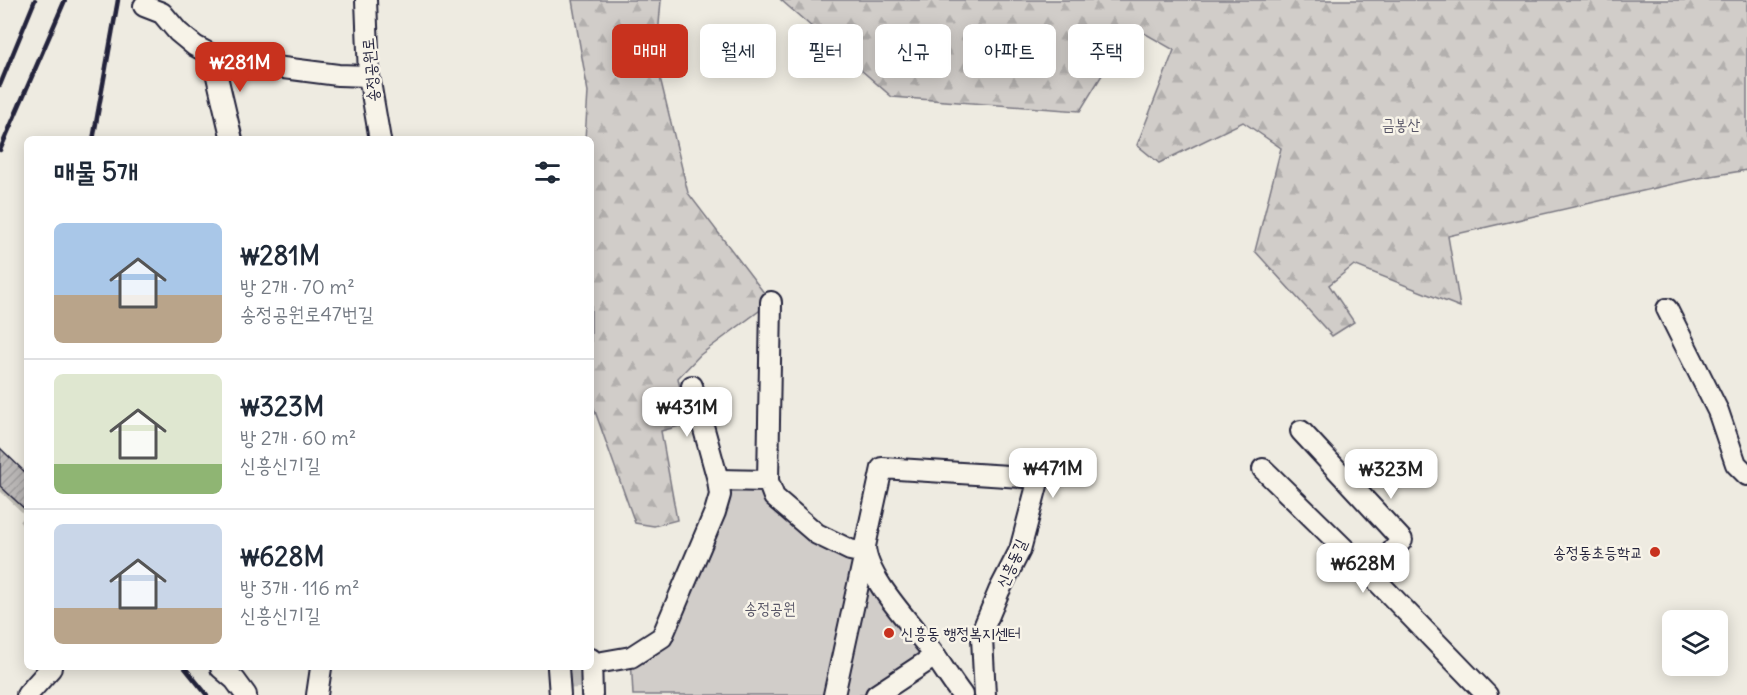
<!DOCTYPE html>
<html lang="ko">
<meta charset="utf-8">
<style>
:root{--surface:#fff;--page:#f6f6f7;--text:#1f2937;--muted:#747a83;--line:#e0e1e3;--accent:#c8321e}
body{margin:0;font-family:Delius,"Poor Story",sans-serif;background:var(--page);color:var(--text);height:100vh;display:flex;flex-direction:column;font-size:22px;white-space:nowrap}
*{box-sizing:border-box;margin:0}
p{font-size:20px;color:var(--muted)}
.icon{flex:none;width:33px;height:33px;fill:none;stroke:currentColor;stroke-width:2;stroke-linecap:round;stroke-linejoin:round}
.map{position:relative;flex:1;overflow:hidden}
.side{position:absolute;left:24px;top:136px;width:570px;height:534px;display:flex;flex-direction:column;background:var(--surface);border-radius:9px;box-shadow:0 3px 15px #0003}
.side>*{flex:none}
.hud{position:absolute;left:612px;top:24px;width:570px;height:54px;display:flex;gap:12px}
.tools{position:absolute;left:1662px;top:610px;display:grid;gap:12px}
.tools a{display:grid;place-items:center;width:66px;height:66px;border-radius:9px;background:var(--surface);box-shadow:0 3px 15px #0003;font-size:30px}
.price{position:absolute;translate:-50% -51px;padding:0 14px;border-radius:12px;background:#fff;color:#222;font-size:20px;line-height:39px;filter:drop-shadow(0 2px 3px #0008)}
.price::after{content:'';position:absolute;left:50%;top:36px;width:18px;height:14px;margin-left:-9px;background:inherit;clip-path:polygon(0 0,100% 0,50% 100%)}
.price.on{background:var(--accent);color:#fff}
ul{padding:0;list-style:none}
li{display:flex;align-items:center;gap:18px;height:150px;padding:0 30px}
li+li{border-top:2px solid var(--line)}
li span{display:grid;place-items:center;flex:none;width:168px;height:120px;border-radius:9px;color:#555}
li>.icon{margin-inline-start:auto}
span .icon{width:72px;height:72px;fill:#fffc;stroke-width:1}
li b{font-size:26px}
h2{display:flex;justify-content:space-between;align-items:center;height:72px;padding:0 30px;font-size:26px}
.tag{padding:0 21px;border-radius:9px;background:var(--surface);box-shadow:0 3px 15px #0003;font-size:21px;line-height:54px}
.tag.on{background:var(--accent);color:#fff}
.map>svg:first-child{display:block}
</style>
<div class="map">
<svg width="1747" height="695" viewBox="0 0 1747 695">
<defs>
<pattern id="forest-firs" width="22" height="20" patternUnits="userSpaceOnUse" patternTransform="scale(1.5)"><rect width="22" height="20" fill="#d1cdc9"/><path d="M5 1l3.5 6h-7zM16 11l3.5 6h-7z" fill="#b3b0ae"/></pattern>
<pattern id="building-hatch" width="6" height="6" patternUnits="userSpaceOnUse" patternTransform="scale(1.5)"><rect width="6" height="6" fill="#bbb8b7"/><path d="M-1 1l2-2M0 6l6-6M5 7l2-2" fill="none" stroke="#a09e9e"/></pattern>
</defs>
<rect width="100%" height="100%" fill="#eeebe1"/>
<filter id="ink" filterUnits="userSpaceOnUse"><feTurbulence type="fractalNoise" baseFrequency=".0167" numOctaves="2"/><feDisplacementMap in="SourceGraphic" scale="12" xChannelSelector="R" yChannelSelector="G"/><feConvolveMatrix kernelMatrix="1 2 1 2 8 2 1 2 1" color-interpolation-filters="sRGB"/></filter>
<g filter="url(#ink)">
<polygon fill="#d1cdc9" stroke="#7a7882" stroke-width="1.5" points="718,480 768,481 850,550 935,656 876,695 633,695 631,657 662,637"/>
<g fill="url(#forest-firs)" stroke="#7a7882" stroke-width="1.5">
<polygon points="572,0 661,0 656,61 688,193 771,302 700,355 678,378 687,424 661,431 677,520 654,526 635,523 591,400 591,140 585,139 588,92"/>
<polygon points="781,0 1747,0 1747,170 1699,178 1448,236 1460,307 1354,265 1329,285 1354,322 1332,336 1255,251 1281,148 1243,122 1159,163 1137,145 1174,50 1132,26 1080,111 892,97"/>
</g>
<polygon fill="#0003" points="0,450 27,476 27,534 20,522 25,515 0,491"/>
<polygon fill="url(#building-hatch)" stroke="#22223b" stroke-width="1.5" points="0,448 27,474 27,511 0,486"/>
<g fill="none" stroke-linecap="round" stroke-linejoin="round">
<polyline stroke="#c5c3c0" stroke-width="20" stroke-dasharray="20 10" stroke-linecap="butt" points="577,668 579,695"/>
<defs>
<g id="minor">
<polyline points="366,0 369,76 380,140"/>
<polyline points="144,6 162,13 178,32 195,46 212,55 244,63 338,75 369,76"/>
<polyline points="212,55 232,140"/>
<polyline points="1667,309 1718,411 1736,464 1747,475"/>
<polyline points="692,386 718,480"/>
<polyline points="1301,431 1402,540 1371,575"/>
<polyline points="1263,469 1371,575 1487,695"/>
<polyline points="768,481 771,302"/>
<polyline points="591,659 592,695"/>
<polyline points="591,664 631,657 662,637 715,512 720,495 718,480 768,481 774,497 817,534 850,550 865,553 834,695"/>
<polyline points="221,668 235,680 246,695"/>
<polyline points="558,668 560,695"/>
<polyline points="27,695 51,668"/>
<polyline points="317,695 321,668"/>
<polyline points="876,695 935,656"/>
<path d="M962,695C952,682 944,669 935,656C916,628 866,580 865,546L882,468L1039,478L1020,550L999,591L984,627L982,638L985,695"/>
</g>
</defs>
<use href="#minor" stroke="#22223b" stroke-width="24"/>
<use href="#minor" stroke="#f7f3e8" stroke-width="20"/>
<g stroke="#22223b" stroke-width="4.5">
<polyline points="0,85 35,0"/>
<polyline points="93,140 118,0"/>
<polyline points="0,150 65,0"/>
<polyline points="185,668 207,695"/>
</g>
</g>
</g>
<g fill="#c8321e" stroke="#f7f3e8" stroke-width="2">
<circle cx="1655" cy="552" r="6"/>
<circle cx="889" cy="633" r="6"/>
</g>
<g text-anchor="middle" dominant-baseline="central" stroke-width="5" stroke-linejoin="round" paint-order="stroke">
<g font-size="16" fill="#22223b" stroke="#f7f3e8">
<text transform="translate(370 70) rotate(-95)">송정공원로</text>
<text transform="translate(1011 563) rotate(-66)">신흥동길</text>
</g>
<g font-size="16" fill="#575566" stroke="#f7f3e8">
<text x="1401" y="124">금봉산</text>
<text x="770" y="608">송정공원</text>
</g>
<g font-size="16" fill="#22223b" stroke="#f7f3e8" text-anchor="end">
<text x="1643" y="552">송정동초등학교</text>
<text x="901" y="633" text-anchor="start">신흥동 행정복지센터</text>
</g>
</g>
</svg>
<div class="tools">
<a><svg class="icon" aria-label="layers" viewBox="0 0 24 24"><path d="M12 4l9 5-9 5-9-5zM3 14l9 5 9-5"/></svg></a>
</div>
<b class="price on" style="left:240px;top:93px">₩281M</b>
<b class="price" style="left:687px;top:438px">₩431M</b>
<b class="price" style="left:1053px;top:499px">₩471M</b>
<b class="price" style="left:1391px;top:500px">₩323M</b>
<b class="price" style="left:1363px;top:594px">₩628M</b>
<div class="hud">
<a class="tag on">매매</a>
<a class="tag">월세</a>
<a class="tag">필터</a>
<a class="tag">신규</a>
<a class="tag">아파트</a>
<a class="tag">주택</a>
</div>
<section class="side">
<h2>매물 5개<svg class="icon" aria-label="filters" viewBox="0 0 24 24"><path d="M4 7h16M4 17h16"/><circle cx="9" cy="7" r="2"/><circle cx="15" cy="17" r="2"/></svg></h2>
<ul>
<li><span style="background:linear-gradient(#a9c7e8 60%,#b9a48a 0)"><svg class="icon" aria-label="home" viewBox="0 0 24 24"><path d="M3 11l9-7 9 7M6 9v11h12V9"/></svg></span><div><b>₩281M</b><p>방 2개 · 70 m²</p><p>송정공원로47번길</p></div></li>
<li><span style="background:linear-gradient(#dfe7d0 75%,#8fb573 0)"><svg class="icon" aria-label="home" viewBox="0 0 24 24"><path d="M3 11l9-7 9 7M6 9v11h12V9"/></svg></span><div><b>₩323M</b><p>방 2개 · 60 m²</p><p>신흥신기길</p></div></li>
<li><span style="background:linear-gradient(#c9d6e8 70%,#b9a48a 0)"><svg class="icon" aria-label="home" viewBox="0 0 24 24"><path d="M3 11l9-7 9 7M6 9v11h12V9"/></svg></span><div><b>₩628M</b><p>방 3개 · 116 m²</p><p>신흥신기길</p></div></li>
</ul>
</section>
</div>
